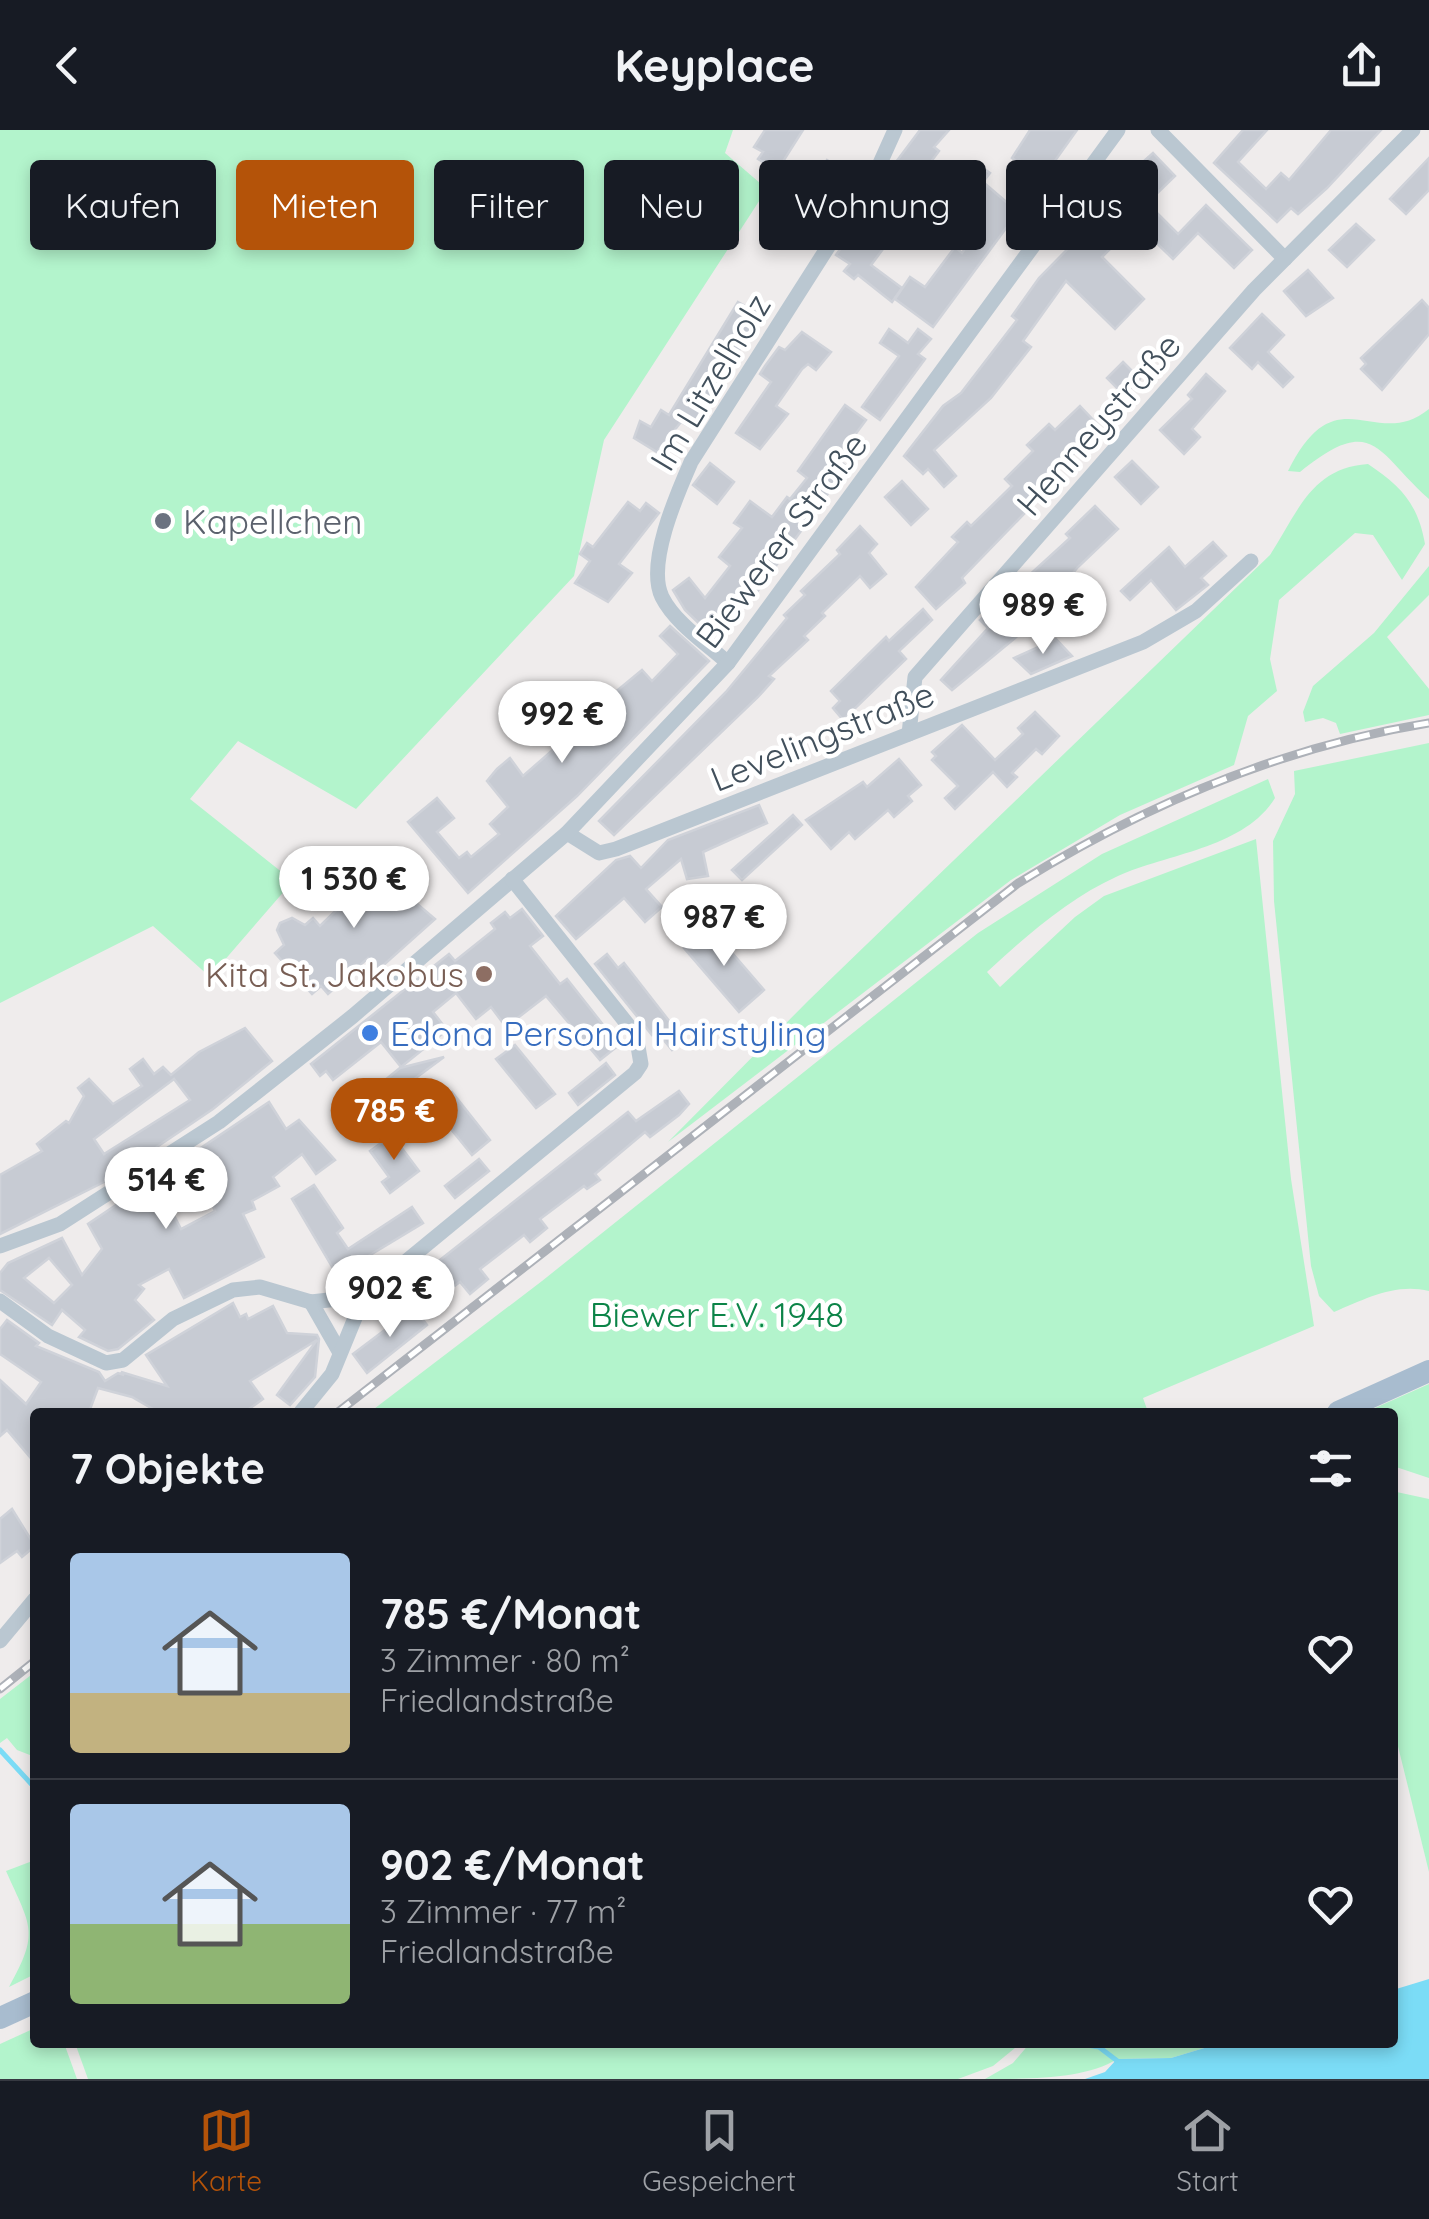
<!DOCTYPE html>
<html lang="de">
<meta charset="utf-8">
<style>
:root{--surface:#171b24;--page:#242831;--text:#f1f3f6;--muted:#9ea1a6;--line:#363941;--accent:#b45309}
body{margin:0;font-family:Quicksand,sans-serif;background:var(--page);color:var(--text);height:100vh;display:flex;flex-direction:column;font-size:38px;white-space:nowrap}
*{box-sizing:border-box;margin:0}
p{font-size:32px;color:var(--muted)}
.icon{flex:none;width:55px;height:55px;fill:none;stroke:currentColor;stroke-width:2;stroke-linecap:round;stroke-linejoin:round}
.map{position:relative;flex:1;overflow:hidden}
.drawer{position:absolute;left:30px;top:1278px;width:1368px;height:640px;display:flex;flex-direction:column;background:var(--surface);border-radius:10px;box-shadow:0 5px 15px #0003}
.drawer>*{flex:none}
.banner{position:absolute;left:30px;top:30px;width:1370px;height:90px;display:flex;gap:20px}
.price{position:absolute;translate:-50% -85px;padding:0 22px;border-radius:35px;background:#fff;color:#222;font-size:32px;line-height:65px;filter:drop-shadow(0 2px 5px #0008)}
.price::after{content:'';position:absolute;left:50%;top:60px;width:30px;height:22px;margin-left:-15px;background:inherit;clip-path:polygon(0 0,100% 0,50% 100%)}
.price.current{background:var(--accent);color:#fff}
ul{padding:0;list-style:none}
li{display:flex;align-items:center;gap:30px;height:250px;padding:0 40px}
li+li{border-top:2px solid var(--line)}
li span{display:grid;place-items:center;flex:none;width:280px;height:200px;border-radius:10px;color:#555}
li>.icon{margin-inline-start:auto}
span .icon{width:120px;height:120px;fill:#fffc;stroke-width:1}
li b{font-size:42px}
h2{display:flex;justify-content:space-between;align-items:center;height:120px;padding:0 40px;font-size:42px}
.pill{padding:0 35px;border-radius:10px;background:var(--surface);box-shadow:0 5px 15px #0003;font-size:35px;line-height:90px}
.pill.current{background:var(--accent);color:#fff}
header{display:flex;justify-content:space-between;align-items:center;height:130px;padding:0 40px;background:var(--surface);font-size:45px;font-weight:800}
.tabs{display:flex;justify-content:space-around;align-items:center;height:140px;border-top:2px solid var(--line);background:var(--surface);font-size:28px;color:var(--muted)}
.tabs a{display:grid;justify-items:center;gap:5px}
.tabs .current{color:var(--accent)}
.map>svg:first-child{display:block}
</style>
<header><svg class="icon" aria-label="back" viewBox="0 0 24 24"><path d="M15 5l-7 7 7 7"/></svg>Keyplace<svg class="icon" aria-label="share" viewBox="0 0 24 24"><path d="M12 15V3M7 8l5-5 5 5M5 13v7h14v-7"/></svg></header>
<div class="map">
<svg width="1429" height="1949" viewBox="0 0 1429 1949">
<rect width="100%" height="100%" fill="#efecec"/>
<g fill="#b3f4cc">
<polygon points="0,0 733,0 725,23 767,59 604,310 574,446 356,679 238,611 190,669 293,751 210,847 153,796 0,873"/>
<path d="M1429,279V369C1376,322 1374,282 1300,342L1288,341C1337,242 1375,323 1429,279Z"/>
<path d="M1368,334C1401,356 1418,374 1425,414L1402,450L1373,405L1355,403L1279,470L1270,529L1277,561L1248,586L1234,635L1120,685L1011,750L668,1012L809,870L1270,425C1298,382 1311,338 1368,334Z"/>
<polygon points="1429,436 1429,465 1387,507 1429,559 1429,585 1340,604 1336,593 1323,588 1305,592 1303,582 1313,556 1374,503"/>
<path d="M1429,613V1161C1394,1153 1366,1169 1334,1182L1319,1166L1311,1136L1274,771L1273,711L1295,664L1294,641Z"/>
<path d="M1268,649L1275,668C1244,718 1170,723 1118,746C1069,768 1026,806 987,842L1000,857L1075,787L1104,766L1256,709L1291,1049L1314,1196L1143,1268L1148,1282H370L542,1151L978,803L1102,724Z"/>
<polygon points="1429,1254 1429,1348 1393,1336 1392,1282 1366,1282"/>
<polygon points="1392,1361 1429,1369 1429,1742 1393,1596"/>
<polygon points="35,1542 35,1627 17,1620 7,1608 0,1613 0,1569"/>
<path d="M35,1730V1844L9,1857C40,1802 31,1797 6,1741Z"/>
<polygon points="35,1898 35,1912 64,1913 77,1949 0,1949 0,1914"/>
<polygon points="75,1913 75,1912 1021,1913 993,1936 958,1949 88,1949"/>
<path d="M1030,1913H1221L1171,1928L1117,1929C1087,1949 1028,1949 985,1949L1013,1933Z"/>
</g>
<polygon fill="#7bdcf6" points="1429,1849 1429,1949 1085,1949 1105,1942 1117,1929 1171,1928 1221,1913 1392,1912 1393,1860"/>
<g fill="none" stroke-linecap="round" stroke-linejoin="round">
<g stroke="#7bdcf6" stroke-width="5">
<polyline points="0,1620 35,1658"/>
<polyline points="1069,1912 1099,1917 1120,1933"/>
</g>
</g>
<g fill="#c7cbd3" stroke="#cfd2d9" stroke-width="2.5" fill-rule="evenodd">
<polygon points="765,0 803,0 777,41 758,29 763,22 754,17"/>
<polygon points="920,0 949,0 934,17 939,21 924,41 913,33 903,44 893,36"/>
<polygon points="1030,0 1077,0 1042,49 1012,28"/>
<polygon points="1243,0 1267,0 1238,32 1266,59 1281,43 1289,50 1331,0 1381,0 1327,58 1298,84 1291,78 1277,92 1214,33"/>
<polygon points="1153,23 1175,46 1147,73 1178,104 1206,75 1252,120 1234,138 1198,103 1173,129 1142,99 1133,108 1127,102 1102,127 1144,169 1115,199 1066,151 1023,211 1031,217 991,268 934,320 956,346 944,357 928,339 923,344 904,326 943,276 961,263 1017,190 1012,186 1039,148 1114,72 1123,81 1150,53 1136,38"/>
<polygon points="1429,28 1429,60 1406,84 1390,69"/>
<polygon points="827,30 849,44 833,71 810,57"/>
<polygon points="979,35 990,43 983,52 1018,82 933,197 895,169 910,147 925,157 955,117 962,123 982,95 951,72"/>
<polygon points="922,65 946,85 934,98 911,78"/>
<polygon points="870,78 887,90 896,78 907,87 871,135 902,158 892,172 858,145 854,149 844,141 850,134 836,125"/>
<polygon points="1356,94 1374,110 1347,137 1329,120"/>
<polygon points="1308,140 1333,168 1306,186 1284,161"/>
<polygon points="1422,170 1429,178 1429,204 1382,260 1361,239 1366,234 1361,228"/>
<polygon points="738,172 765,187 741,217 694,299 681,292 657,322 634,308 640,291 651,297 661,280 669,285"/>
<polygon points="1262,184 1284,205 1268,222 1293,247 1283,257 1258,232 1252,239 1230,218"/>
<polygon points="889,199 908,213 918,199 931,209 918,224 925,229 880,290 862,277 899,226 880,213"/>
<polygon points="802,202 831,222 816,240 808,234 802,239 776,276 788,284 760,319 736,303 771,252 760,244 765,236 779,217 785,220"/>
<polygon points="1123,232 1140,249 1124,265 1107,248"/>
<polygon points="1206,244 1225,261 1192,299 1200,307 1184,324 1160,300 1192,269 1188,265"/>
<polygon points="845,275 866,290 837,329 847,337 757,462 751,458 738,475 732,470 708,502 685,480 673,460 689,448 705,468 730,436 719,427 742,398 734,393 750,371 772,387 787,367 790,369 807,348 798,341"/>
<polygon points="1080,276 1099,296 1066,332 1063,328 1039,350 1048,359 962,448 965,453 936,479 916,457 958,412 952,407 967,392 971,396 1012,356 1005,349 1033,321 1027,315 1049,294 1055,300"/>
<polygon points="1132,331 1158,357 1141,374 1115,347"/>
<polygon points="710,333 734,352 717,374 693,355"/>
<polygon points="902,351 928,379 911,395 885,367"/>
<polygon points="628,372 640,381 646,373 659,383 619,434 632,443 608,472 575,453 590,431 580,424 587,413 593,417"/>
<polygon points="1095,376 1118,399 1078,437 1063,455 1066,458 1036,486 1038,489 952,560 941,550 988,498 980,490 1070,408 1066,404"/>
<polygon points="860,396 877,414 869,423 886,444 870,458 860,446 822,483 825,486 804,506 808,510 769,546 774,549 758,567 614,705 599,691 726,562 787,488 784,485 805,465 801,461 840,424 837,420"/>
<polygon points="1213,412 1226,426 1201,448 1208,455 1176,480 1151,450 1130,470 1121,461 1169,417 1185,437"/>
<polygon points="923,479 932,490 899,521 906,529 843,590 833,578 840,571 831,561 886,507 889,511"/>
<polygon points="670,496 709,531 577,666 468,763 408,692 437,668 454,688 437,702 459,728 467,722 471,727 499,704 490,694 508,677 487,651 497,639 510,628 523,646 571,604 559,587 575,576 584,588 642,540 652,551 678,524 660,506"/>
<polygon points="1056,509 1072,526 1031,544 1014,528"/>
<polygon points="1035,582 1059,606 1042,624 1036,619 1012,643 1017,647 1007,657 993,642 955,679 945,668 958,656 932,630 936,626 932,622 962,595 995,630 1023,604 1018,598"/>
<polygon points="899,629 921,655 908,666 912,671 894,687 888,680 855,709 849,702 831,719 806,690 863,652 867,657"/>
<polygon points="759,675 767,693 703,722 708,746 687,749 681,729 646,759 662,777 645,792 624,768 576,809 556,786 616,730 630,726 641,738 668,710"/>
<polygon points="793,685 802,695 742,750 732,740"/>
<polygon points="380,726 402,750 396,756 435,789 378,840 368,828 328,864 321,856 312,864 275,823 284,815 277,800 280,793 292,788 305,795 313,788 320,796 358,759 352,752"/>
<polygon points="522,779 543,806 530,816 560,854 567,849 619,915 600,930 546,866 506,897 491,877 476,889 456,863 433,882 447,900 401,937 381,912 333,950 326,941 320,946 311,934 449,824 455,831 495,799 491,793 505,782 510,788"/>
<polygon points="709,796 764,860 739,882 684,818"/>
<polygon points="607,824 618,838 624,833 684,910 672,920 657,902 652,905 595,834"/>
<path d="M245,898L272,931L213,979L108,1050L0,1104V1045L42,1021L37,1014L66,991L69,993L84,966L78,958L89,949L113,974L142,956L130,939L143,929L154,944L163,937L171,945L199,922ZM174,949L190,970L104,1024L94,1009Z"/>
<polygon points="515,915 555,964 536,978 496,929"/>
<polygon points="444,927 378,976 368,964 400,938"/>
<polygon points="606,933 615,945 578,975 569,963"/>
<polygon points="679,961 689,974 679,985 650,1007 645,1002 595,1044 600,1050 587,1059 584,1056 540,1089 547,1098 530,1112 524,1105 480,1139 488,1149 470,1164 460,1152 420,1181 403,1159 628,982 636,991"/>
<polygon points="452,962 490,1010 472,1025 433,977"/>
<path d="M269,972L286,999L299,990L335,1030L316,1044L302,1024L273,1047L279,1056L252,1071L255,1079L243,1084L264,1127L184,1168L169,1139L139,1155L144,1159L135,1170L154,1190L118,1219L108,1221L79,1207L85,1200L62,1180L52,1195L0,1160V1143L8,1133L62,1108L82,1145L102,1119L88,1094ZM200,1049L215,1081L181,1099L167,1072ZM49,1128L72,1155L54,1173L24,1148Z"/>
<polygon points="392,1005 419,1041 390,1063 382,1052 389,1047 370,1021"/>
<polygon points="479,1029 489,1041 455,1068 445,1056"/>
<polygon points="314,1055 343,1098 337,1103 348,1119 412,1077 423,1093 337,1145 292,1069"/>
<polygon points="233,1173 240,1187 246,1184 248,1189 273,1176 287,1203 317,1205 319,1209 315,1247 290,1275 277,1265 317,1210 250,1251 263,1269 245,1282 158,1282 132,1267 98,1258 89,1282 35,1282 35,1333 7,1300 0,1306 0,1250 26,1274 41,1252 0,1224 0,1199 7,1190 39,1213 36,1216 99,1242 105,1251 118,1243 124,1245 121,1242 167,1256 146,1225"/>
<polygon points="414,1178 427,1195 367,1243 353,1224"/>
<polygon points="12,1379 35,1416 22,1427 17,1421 0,1433 0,1389"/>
</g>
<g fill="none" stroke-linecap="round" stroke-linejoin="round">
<g stroke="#bac7d1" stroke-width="15">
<polyline points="1158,0 1285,129"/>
<path d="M728,533C707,514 675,493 662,467C646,434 677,364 691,332L877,40L895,0"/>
<polyline points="909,604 915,547 1254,160 1413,0"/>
<polyline points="567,703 599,723 616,719 1143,512 1196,481 1251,431"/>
<polyline points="0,1116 60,1094 219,992 353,886 567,703 728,533 1118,0"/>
<polyline points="0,1171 48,1206 106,1233 123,1230 173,1189 233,1160 260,1157 311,1172 364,1166"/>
<polyline points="311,1172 339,1221"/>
<polyline points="301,1282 332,1244 364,1166 635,943 641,934 636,905 512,749"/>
<polyline points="0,1511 35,1469"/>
</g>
<g stroke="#a8bccf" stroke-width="22">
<polyline points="1338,1282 1429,1241"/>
<polyline points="0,1888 35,1872"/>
</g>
<defs>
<g id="rail">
<path d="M338,1282L1017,754C1144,675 1281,617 1429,593"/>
<polyline points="0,1559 35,1531"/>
</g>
</defs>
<use href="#rail" stroke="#adb1b8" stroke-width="9"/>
<use href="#rail" stroke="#fff" stroke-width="5" stroke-dasharray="15" stroke-linecap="butt"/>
</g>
<circle fill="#6b7280" stroke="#fff" stroke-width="4" cx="163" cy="391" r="10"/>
<circle fill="#8d6e63" stroke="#fff" stroke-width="4" cx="484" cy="844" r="10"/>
<circle fill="#3f7fe0" stroke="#fff" stroke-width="4" cx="370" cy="903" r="10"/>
<g text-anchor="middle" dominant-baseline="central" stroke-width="9" stroke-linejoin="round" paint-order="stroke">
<g font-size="35" fill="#42505c" stroke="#fff">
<text transform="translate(710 252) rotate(-59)">Im Litzelholz</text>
<text transform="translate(1098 294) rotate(-49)">Henneystraße</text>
<text transform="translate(781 410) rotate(-53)">Biewerer Straße</text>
<text transform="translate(822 606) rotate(-22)">Levelingstraße</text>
</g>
<g font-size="35" fill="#5b616d" stroke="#fff" text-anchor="start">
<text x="183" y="391">Kapellchen</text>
</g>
<g font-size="35" fill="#785e54" stroke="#fff" text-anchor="end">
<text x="464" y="844">Kita St. Jakobus</text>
</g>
<g font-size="35" fill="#366cbe" stroke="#fff" text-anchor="start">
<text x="390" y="903">Edona Personal Hairstyling</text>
</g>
<g font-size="35" fill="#0c8448" stroke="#fff">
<text x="717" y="1184">Biewer E.V. 1948</text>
</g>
</g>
</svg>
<b class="price" style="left:1043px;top:527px">989 €</b>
<b class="price" style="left:562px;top:636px">992 €</b>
<b class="price" style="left:354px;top:801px">1 530 €</b>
<b class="price" style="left:724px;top:839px">987 €</b>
<b class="price current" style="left:394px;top:1033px">785 €</b>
<b class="price" style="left:166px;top:1102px">514 €</b>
<b class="price" style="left:390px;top:1210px">902 €</b>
<div class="banner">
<a class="pill">Kaufen</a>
<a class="pill current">Mieten</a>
<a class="pill">Filter</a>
<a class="pill">Neu</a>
<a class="pill">Wohnung</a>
<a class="pill">Haus</a>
</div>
<section class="drawer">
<h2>7 Objekte<svg class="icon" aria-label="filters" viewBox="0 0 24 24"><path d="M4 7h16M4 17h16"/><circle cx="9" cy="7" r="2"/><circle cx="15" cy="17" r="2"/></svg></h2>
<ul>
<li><span style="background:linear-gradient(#a9c7e8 70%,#c2b280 0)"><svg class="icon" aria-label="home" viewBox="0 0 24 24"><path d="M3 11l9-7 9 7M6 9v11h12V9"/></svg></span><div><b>785 €/Monat</b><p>3 Zimmer · 80 m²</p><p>Friedlandstraße</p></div><svg class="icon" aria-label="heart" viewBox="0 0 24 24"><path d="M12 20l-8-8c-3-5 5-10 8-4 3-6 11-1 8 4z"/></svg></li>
<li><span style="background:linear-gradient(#a9c7e8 60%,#8fb573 0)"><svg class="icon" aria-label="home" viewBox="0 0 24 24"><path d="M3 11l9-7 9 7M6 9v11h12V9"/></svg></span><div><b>902 €/Monat</b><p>3 Zimmer · 77 m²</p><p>Friedlandstraße</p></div><svg class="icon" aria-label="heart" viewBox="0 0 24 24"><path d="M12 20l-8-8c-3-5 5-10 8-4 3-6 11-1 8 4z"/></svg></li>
</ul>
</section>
</div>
<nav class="tabs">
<a class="current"><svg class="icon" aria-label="map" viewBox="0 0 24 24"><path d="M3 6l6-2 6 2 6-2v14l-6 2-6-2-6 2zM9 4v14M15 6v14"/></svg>Karte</a>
<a><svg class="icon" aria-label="saved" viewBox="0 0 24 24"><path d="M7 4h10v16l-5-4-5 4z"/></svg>Gespeichert</a>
<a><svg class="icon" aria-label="home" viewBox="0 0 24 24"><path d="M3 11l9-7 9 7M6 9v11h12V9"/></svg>Start</a>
</nav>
